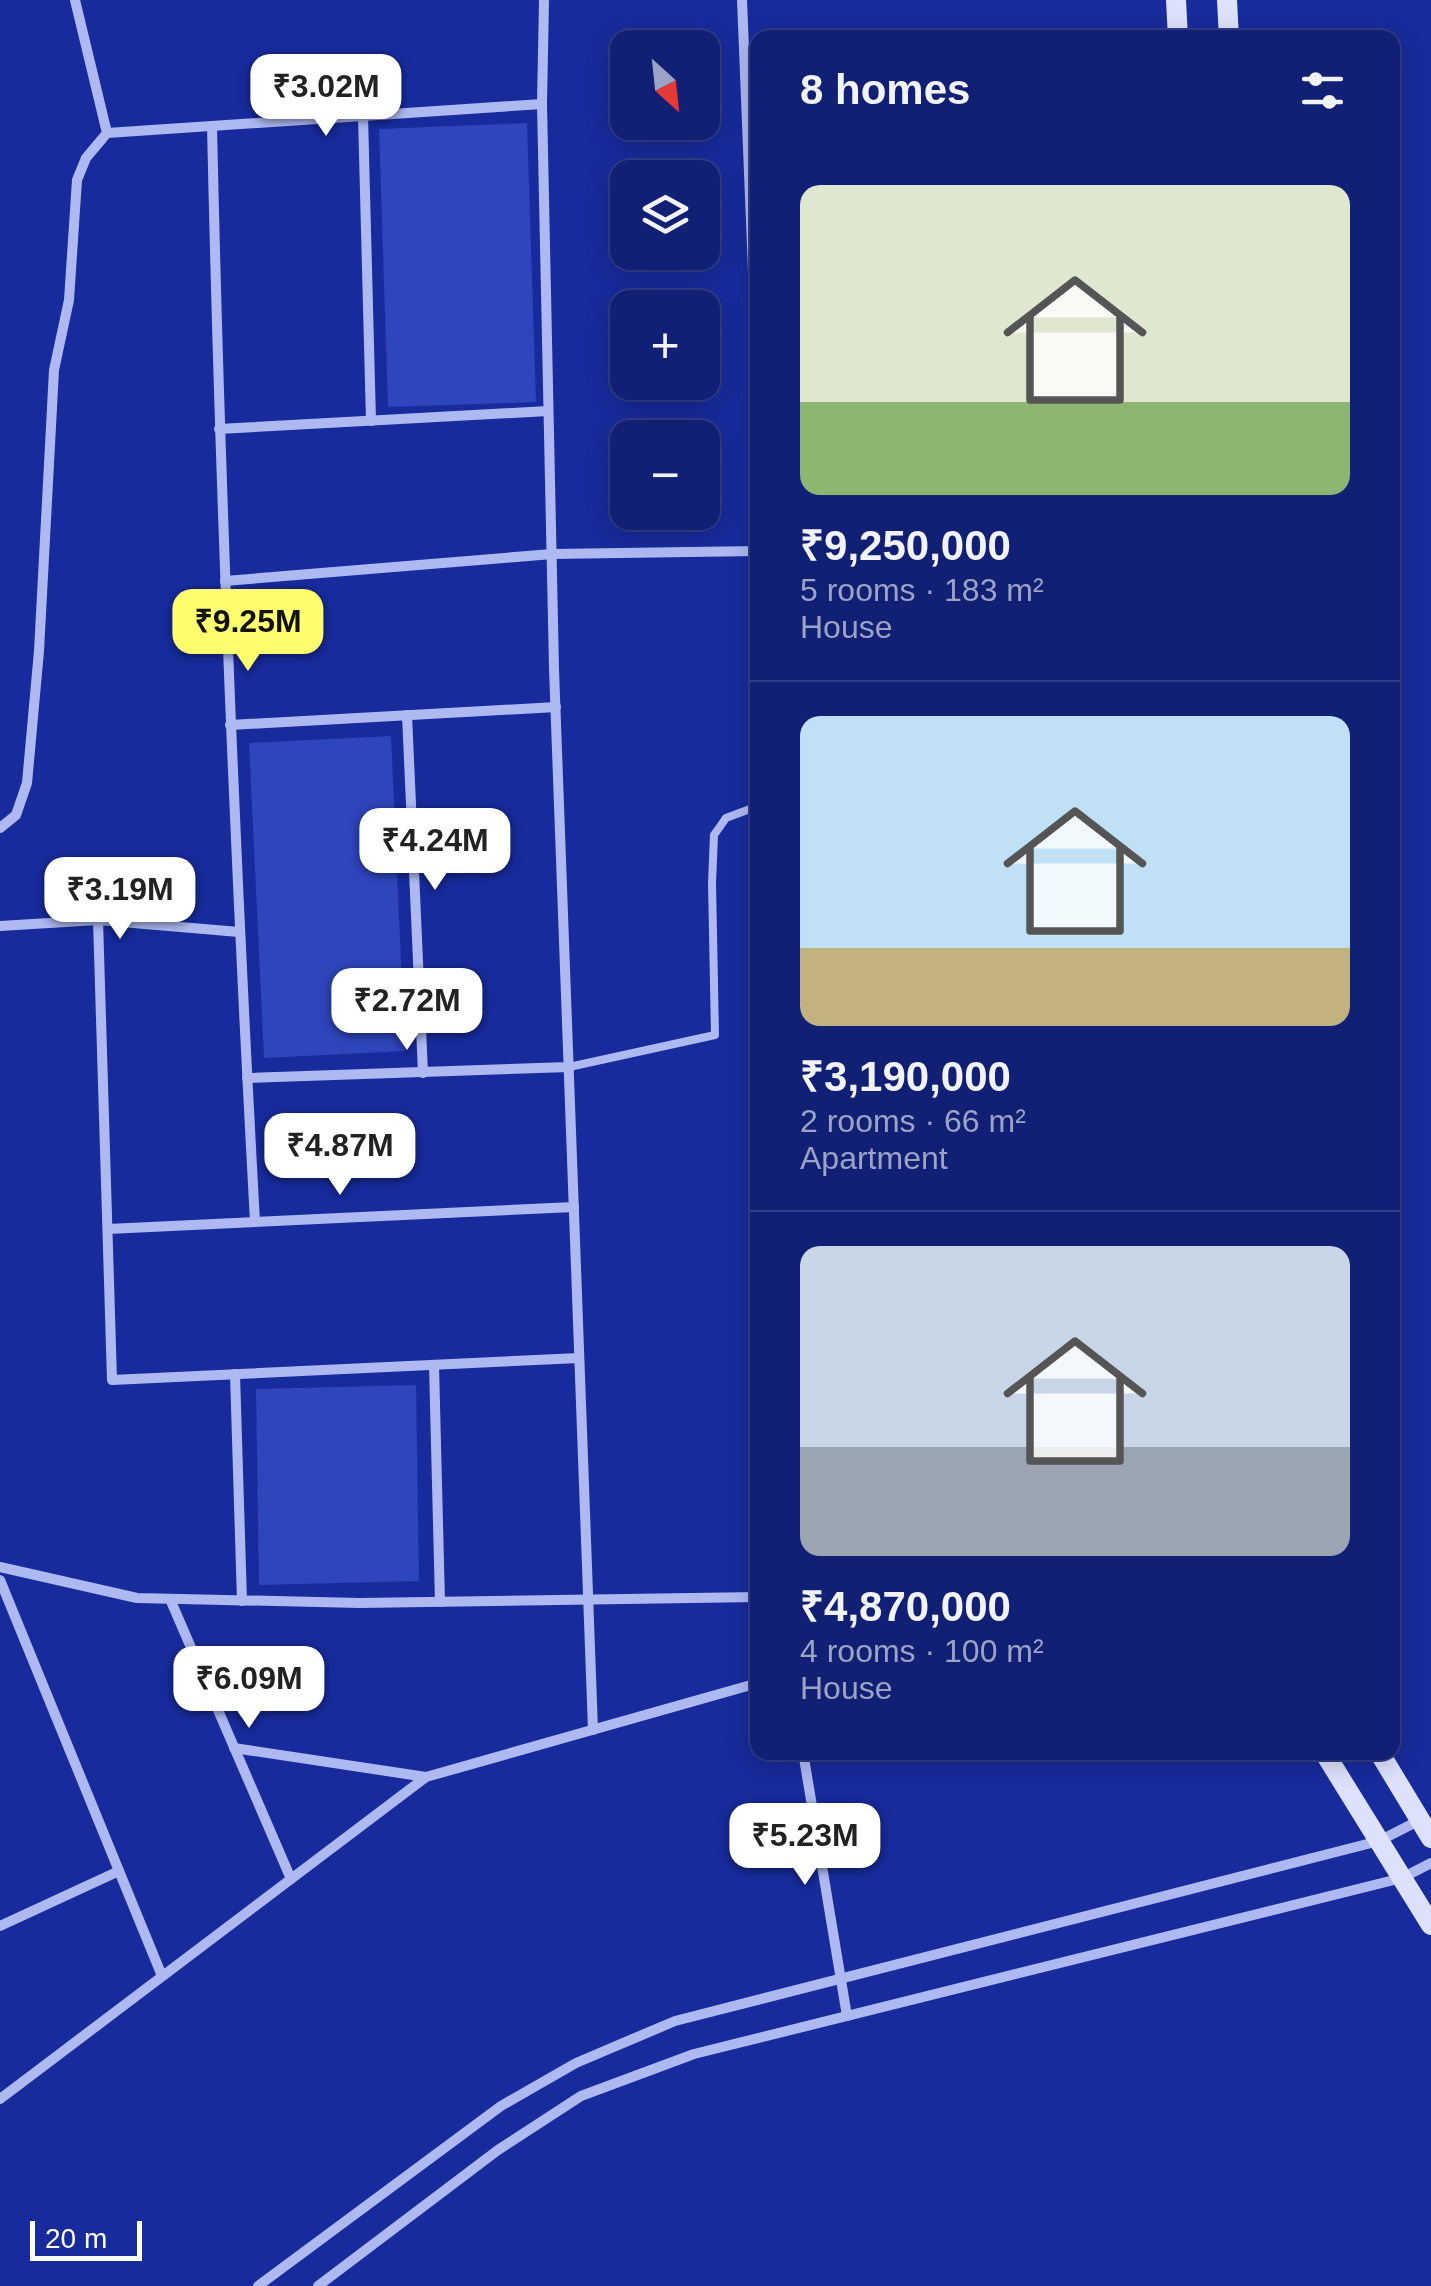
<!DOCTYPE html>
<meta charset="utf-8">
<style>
:root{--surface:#112075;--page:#1a287a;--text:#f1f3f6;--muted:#9ca3c5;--line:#303e87;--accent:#fffe6f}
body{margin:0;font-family:Arial,sans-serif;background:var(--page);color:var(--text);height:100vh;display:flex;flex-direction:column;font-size:38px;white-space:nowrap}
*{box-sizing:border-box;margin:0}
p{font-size:32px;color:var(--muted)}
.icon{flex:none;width:55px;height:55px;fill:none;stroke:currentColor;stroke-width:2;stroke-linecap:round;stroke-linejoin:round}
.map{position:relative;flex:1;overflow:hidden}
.side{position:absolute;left:750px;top:30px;width:650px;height:1730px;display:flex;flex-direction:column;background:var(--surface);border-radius:20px;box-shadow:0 5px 25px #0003,0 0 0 2px var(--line)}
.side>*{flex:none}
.needle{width:65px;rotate:153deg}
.buttons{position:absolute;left:610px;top:30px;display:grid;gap:20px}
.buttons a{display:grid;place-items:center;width:110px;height:110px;border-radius:20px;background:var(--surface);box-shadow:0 5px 25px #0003,0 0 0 2px var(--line);font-size:50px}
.scale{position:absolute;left:30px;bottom:25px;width:112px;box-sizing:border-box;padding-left:10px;border:5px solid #fff;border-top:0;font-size:28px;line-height:35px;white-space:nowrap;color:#fff;-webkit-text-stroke:8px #172b9c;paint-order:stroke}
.price{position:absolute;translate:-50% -85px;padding:0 22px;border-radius:20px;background:#fff;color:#222;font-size:32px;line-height:65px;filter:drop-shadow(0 2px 5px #0008)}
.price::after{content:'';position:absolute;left:50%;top:60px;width:30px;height:22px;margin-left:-15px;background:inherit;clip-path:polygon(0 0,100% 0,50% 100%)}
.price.current{background:var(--accent);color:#111}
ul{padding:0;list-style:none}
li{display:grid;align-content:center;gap:20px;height:530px;padding:0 50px}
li+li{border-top:2px solid var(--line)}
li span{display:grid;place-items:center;height:310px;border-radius:20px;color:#555}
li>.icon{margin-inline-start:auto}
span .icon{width:180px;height:180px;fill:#fffc;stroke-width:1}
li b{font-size:42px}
h2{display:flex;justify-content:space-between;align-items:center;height:120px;padding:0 50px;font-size:42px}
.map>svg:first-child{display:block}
</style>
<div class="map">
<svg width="1431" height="2286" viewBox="0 0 1431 2286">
<rect width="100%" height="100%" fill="#172b9c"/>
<g fill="#2e45bc">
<polygon points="527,123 536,402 388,407 379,129"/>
<polygon points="391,736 405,1051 264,1058 249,743"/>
<polygon points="416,1385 419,1581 259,1585 256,1389"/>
</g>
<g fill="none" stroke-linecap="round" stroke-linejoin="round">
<polyline stroke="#aeb9f2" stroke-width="8" points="569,1067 715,1035 712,883 714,835 726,818 758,806"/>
<g stroke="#aeb9f2" stroke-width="10">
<polyline points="75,0 107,133"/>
<polyline points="544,0 542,104 554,669 593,1730"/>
<polyline points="742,0 758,395"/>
<polyline points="363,116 371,421"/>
<path d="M212,126C220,492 235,857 255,1222"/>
<polyline points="219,429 548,411"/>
<polyline points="225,581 552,554 758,551"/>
<polyline points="407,715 423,1073"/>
<polyline points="230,725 556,707"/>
<polyline points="0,828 16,815 27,783 39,651 54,370 69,300 77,180 86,158 107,133 542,104"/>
<polyline points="98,920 112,1380 579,1358"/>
<polyline points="0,926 98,920 239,932"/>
<polyline points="247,1078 569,1067"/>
<polyline points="108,1229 574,1207"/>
<polyline points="434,1365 440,1602"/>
<polyline points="235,1374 242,1601"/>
<polyline points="0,1567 137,1598 360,1603 758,1597"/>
<polyline points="0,1580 162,1976"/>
<polyline points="170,1599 291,1879"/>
<polyline points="234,1748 426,1777"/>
<polyline points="803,1752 847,2016"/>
<polyline points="0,1926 119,1871"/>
<polyline points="0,2099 426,1777 758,1683"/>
<polyline points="258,2286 501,2106 576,2063 675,2021 1379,1841 1420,1820"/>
<polyline points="318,2286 498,2150 581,2096 694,2054 1402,1878 1431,1863"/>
</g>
<g stroke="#dde1fc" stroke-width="20">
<polyline points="1176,0 1178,38"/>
<polyline points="1227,0 1229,38"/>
<polyline points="1324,1752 1431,1925"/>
<polyline points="1379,1752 1431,1838"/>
</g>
</g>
</svg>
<div class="buttons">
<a><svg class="needle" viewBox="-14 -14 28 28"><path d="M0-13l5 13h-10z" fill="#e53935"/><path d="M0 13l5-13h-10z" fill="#9ca3c5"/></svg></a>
<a><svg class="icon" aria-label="layers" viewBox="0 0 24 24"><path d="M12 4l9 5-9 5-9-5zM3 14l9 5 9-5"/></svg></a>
<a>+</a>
<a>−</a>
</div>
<div class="scale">20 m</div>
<b class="price" style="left:326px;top:139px">₹3.02M</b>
<b class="price current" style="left:248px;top:674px">₹9.25M</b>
<b class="price" style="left:435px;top:893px">₹4.24M</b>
<b class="price" style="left:120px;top:942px">₹3.19M</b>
<b class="price" style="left:407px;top:1053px">₹2.72M</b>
<b class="price" style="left:340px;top:1198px">₹4.87M</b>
<b class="price" style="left:249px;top:1731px">₹6.09M</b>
<b class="price" style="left:805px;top:1888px">₹5.23M</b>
<section class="side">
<h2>8 homes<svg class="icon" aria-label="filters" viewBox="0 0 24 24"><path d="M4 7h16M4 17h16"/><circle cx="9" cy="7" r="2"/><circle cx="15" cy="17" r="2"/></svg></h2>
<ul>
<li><span style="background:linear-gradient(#dfe7d0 70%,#8fb573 0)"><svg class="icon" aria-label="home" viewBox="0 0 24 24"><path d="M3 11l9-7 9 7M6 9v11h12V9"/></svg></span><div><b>₹9,250,000</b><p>5 rooms · 183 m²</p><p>House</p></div></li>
<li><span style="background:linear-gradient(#bfe0f5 75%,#c2b280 0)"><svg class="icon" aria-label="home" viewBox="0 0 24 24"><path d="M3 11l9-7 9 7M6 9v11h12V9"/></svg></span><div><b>₹3,190,000</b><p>2 rooms · 66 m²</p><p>Apartment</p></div></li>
<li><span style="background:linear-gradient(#c9d6e8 65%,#9aa5b1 0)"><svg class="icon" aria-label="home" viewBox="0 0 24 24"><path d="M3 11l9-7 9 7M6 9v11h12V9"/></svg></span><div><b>₹4,870,000</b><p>4 rooms · 100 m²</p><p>House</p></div></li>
</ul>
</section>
</div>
